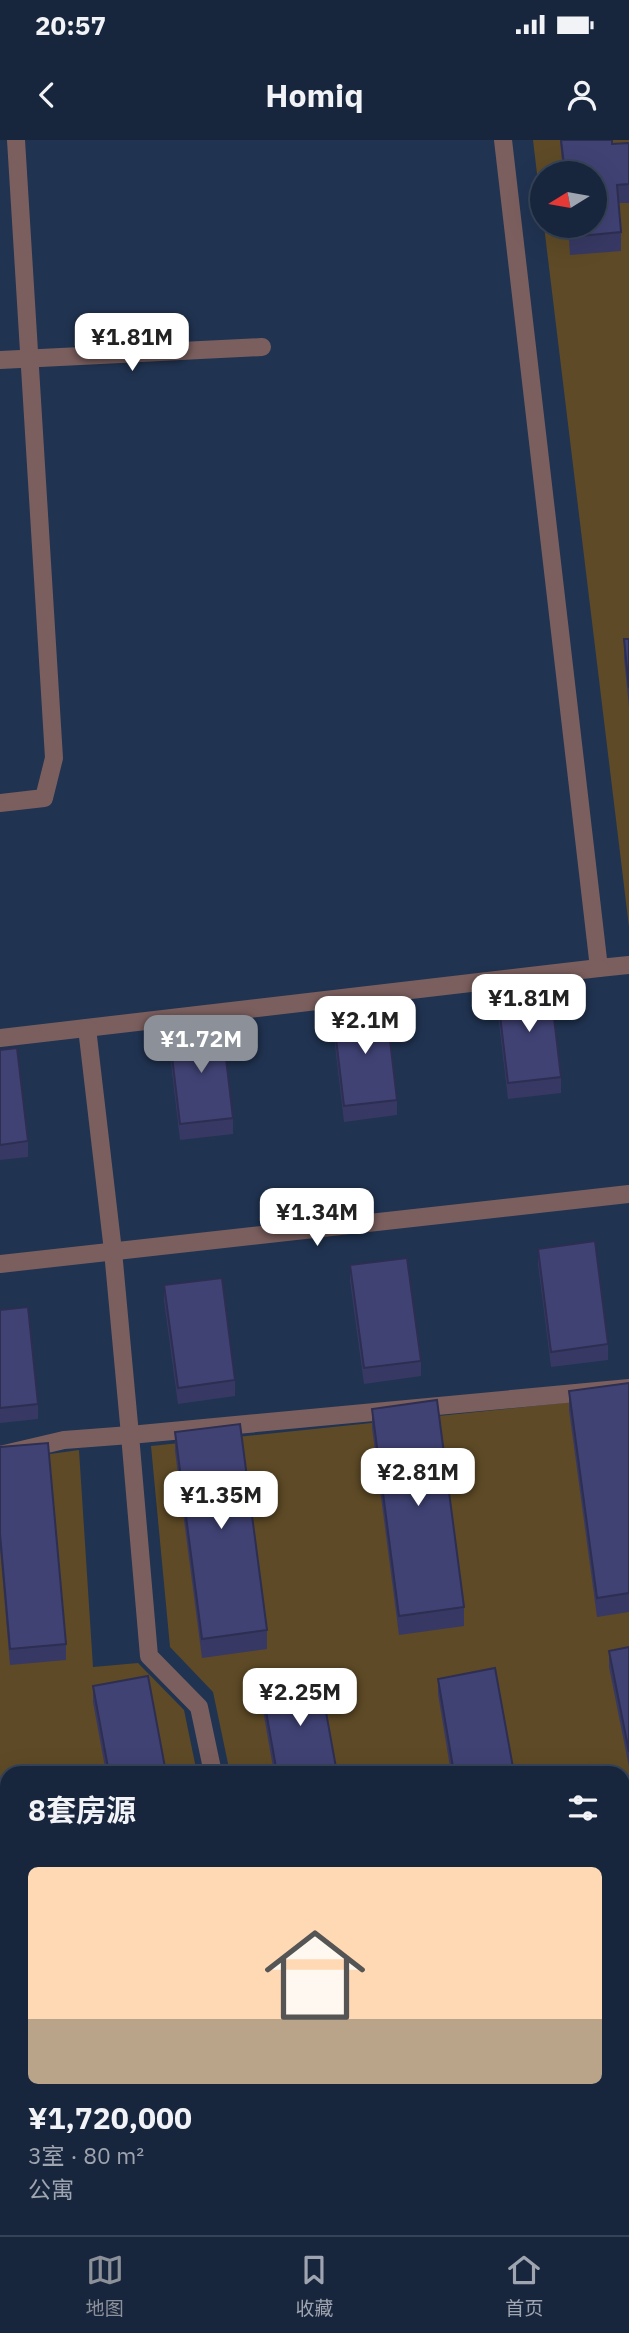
<!DOCTYPE html>
<html lang="zh">
<meta charset="utf-8">
<style>
:root{--surface:#18263d;--page:#212e44;--text:#f1f3f6;--muted:#9fa5b0;--line:#364357;--accent:#8c9099}
body{margin:0;font-family:"IBM Plex Sans","Noto Sans SC",sans-serif;background:var(--page);color:var(--text);height:100vh;display:flex;flex-direction:column;font-size:26px;white-space:nowrap}
*{box-sizing:border-box;margin:0}
p{font-size:23px;color:var(--muted)}
.icon{flex:none;width:38px;height:38px;fill:none;stroke:currentColor;stroke-width:2;stroke-linecap:round;stroke-linejoin:round}
.map{position:relative;flex:1;overflow:hidden}
.details{position:absolute;left:0px;top:1626px;width:630px;height:471px;display:flex;flex-direction:column;background:var(--surface);border-radius:21px 21px 0 0;box-shadow:0 7px 28px #0002,0 0 0 2px var(--line)}
.details>*{flex:none}
.needle{width:46px;rotate:259deg}
.tools{position:absolute;left:530px;top:21px;display:grid;gap:14px}
.tools a{display:grid;place-items:center;width:77px;height:77px;border-radius:50%;background:var(--surface);box-shadow:0 7px 28px #0002,0 0 0 2px var(--line);font-size:35px}
.price{position:absolute;translate:-50% -60px;padding:0 16px;border-radius:14px;background:#fff;color:#222;font-size:23px;line-height:46px;filter:drop-shadow(0 2px 4px #0008)}
.price::after{content:'';position:absolute;left:50%;top:42px;width:21px;height:16px;margin-left:-10px;background:inherit;clip-path:polygon(0 0,100% 0,50% 100%)}
.price.active{background:var(--accent);color:#fff}
ul{padding:0;list-style:none}
li{display:grid;align-content:center;gap:14px;height:371px;padding:0 28px}
li+li{border-top:2px solid var(--line)}
li span{display:grid;place-items:center;height:217px;border-radius:10px;color:#555}
li>.icon{margin-inline-start:auto}
span .icon{width:126px;height:126px;fill:#fffc;stroke-width:1}
li b{font-size:30px}
h2{display:flex;justify-content:space-between;align-items:center;height:84px;padding:0 28px;font-size:30px}
.status{display:flex;justify-content:space-between;align-items:center;height:49px;padding:0 35px;background:var(--surface);direction:ltr}
.status svg{height:19px;fill:currentColor}
header{display:flex;justify-content:space-between;align-items:center;height:91px;padding:0 28px;background:var(--surface);font-size:32px;font-weight:800}
.menu{display:flex;justify-content:space-around;align-items:center;height:98px;border-top:2px solid var(--line);background:var(--surface);font-size:19px;color:var(--muted)}
.menu a{display:grid;justify-items:center;gap:4px}
.menu .active{color:var(--accent)}
.map>svg:first-child{display:block}
</style>
<div class="status"><b>20:57</b><svg viewBox="0 0 49 12"><path d="M0 12V9h3v3zM5 12V6h3v6zM10 12V3h3v9zM15 12V0h3v12zM26 1h20v11H26zM47 4h2v5h-2z"/></svg></div>
<header><svg class="icon" aria-label="back" viewBox="0 0 24 24"><path d="M15 5l-7 7 7 7"/></svg>Homiq<svg class="icon" aria-label="person" viewBox="0 0 24 24"><circle cx="12" cy="8" r="4"/><path d="M4 21q1-7 8-7t8 7"/></svg></header>
<div class="map">
<svg width="629" height="2095" viewBox="0 0 629 2095">
<rect width="100%" height="100%" fill="#203351"/>
<g fill="#5e4a26">
<polygon points="533,0 629,0 629,787 544,86 595,86 595,33 542,33 542,76"/>
<polygon points="629,1256 629,2031 623,2032 623,1633 230,1633 213,1552 170,1507 151,1306"/>
<polygon points="79,1310 93,1527 138,1523 184,1570 197,1633 7,1633 7,2090 287,2090 288,2095 0,2095 0,1321"/>
</g>
<g fill="none" stroke-linecap="round" stroke-linejoin="round">
<g stroke="#7b5f5e" stroke-width="18">
<polyline points="503,0 599,828 629,825"/>
<polyline points="0,220 262,207"/>
<polyline points="0,663 44,658 54,618 16,0"/>
<polyline points="0,898 599,828"/>
<polyline points="0,1124 629,1054"/>
<polyline points="0,1315 64,1300 130,1295 113,1111 87,888"/>
<polyline points="213,1633 199,1567 149,1516 130,1295 629,1248"/>
<polyline points="623,2042 629,2041"/>
<polyline points="309,2090 310,2094 338,2090"/>
</g>
</g>
<g fill="#373964">
<polygon points="560,0 612,0 612,4 629,3 629,63 618,63 621,92 621,111 570,115 568,86 595,86 595,33 563,33"/>
<polygon points="624,499 629,499 629,567 624,518"/>
<polygon points="497,850 561,937 561,953 508,959 497,866"/>
<polygon points="333,873 397,960 397,975 344,982 333,888"/>
<polygon points="169,891 233,978 233,994 180,1000 169,906"/>
<polygon points="0,910 28,1001 28,1017 0,1020"/>
<polygon points="538,1109 608,1204 608,1220 551,1227 538,1124"/>
<polygon points="350,1125 421,1221 421,1236 364,1244 350,1141"/>
<polygon points="164,1145 235,1240 235,1256 178,1264 164,1161"/>
<polygon points="0,1170 38,1264 38,1279 0,1283"/>
<polygon points="629,1243 629,1472 597,1477 569,1270 569,1251"/>
<polygon points="372,1269 464,1467 464,1486 399,1495 372,1288"/>
<polygon points="175,1292 267,1490 267,1509 202,1518 175,1311"/>
<polygon points="0,1307 66,1504 66,1520 10,1525 0,1409"/>
<polygon points="629,1507 629,1627 609,1527 609,1511"/>
<polygon points="438,1539 514,1633 451,1633 438,1554"/>
<polygon points="93,1546 166,1633 106,1633 93,1562"/>
<polygon points="262,1549 337,1633 274,1633 262,1565"/>
<polygon points="0,1778 7,1814 7,1859 0,1860"/>
<polygon points="193,2090 209,2090 194,2092"/>
</g>
<g fill="#404274" stroke="#2d2e51" stroke-width="2">
<polygon points="561,0 612,0 612,4 629,3 629,44 617,45 621,92 570,97 569,86 595,86 595,33 565,33"/>
<polygon points="624,499 629,499 629,548"/>
<polygon points="550,844 561,937 508,943 497,850"/>
<polygon points="386,866 397,960 344,966 333,873"/>
<polygon points="222,885 233,978 180,984 169,891"/>
<polygon points="17,908 28,1001 0,1005 0,910"/>
<polygon points="595,1101 608,1204 551,1212 538,1109"/>
<polygon points="407,1118 421,1221 364,1228 350,1125"/>
<polygon points="222,1138 235,1240 178,1248 164,1145"/>
<polygon points="28,1167 38,1264 0,1268 0,1170"/>
<polygon points="629,1243 629,1453 597,1458 569,1251"/>
<polygon points="437,1260 464,1467 399,1476 372,1269"/>
<polygon points="240,1284 267,1490 202,1499 175,1292"/>
<polygon points="48,1303 66,1504 10,1509 0,1394 0,1307"/>
<polygon points="629,1507 629,1612 609,1511"/>
<polygon points="495,1528 514,1633 454,1633 438,1539"/>
<polygon points="148,1536 166,1633 109,1633 93,1546"/>
<polygon points="320,1539 337,1633 277,1633 262,1549"/>
<polygon points="0,1778 7,1814 7,1843 0,1844"/>
</g>
</svg>
<div class="tools">
<a><svg class="needle" viewBox="-14 -14 28 28"><path d="M0-13l5 13h-10z" fill="#e53935"/><path d="M0 13l5-13h-10z" fill="#9fa5b0"/></svg></a>
</div>
<b class="price" style="left:132px;top:233px">¥1.81M</b>
<b class="price" style="left:529px;top:894px">¥1.81M</b>
<b class="price" style="left:365px;top:916px">¥2.1M</b>
<b class="price active" style="left:201px;top:935px">¥1.72M</b>
<b class="price" style="left:317px;top:1108px">¥1.34M</b>
<b class="price" style="left:418px;top:1368px">¥2.81M</b>
<b class="price" style="left:221px;top:1391px">¥1.35M</b>
<b class="price" style="left:300px;top:1588px">¥2.25M</b>
<section class="details">
<h2>8套房源<svg class="icon" aria-label="filters" viewBox="0 0 24 24"><path d="M4 7h16M4 17h16"/><circle cx="9" cy="7" r="2"/><circle cx="15" cy="17" r="2"/></svg></h2>
<ul>
<li><span style="background:linear-gradient(#ffd9b3 70%,#b9a48a 0)"><svg class="icon" aria-label="home" viewBox="0 0 24 24"><path d="M3 11l9-7 9 7M6 9v11h12V9"/></svg></span><div><b>¥1,720,000</b><p>3室 · 80 m²</p><p>公寓</p></div></li>
</ul>
</section>
</div>
<nav class="menu">
<a class="active"><svg class="icon" aria-label="map" viewBox="0 0 24 24"><path d="M3 6l6-2 6 2 6-2v14l-6 2-6-2-6 2zM9 4v14M15 6v14"/></svg>地图</a>
<a><svg class="icon" aria-label="saved" viewBox="0 0 24 24"><path d="M7 4h10v16l-5-4-5 4z"/></svg>收藏</a>
<a><svg class="icon" aria-label="home" viewBox="0 0 24 24"><path d="M3 11l9-7 9 7M6 9v11h12V9"/></svg>首页</a>
</nav>
